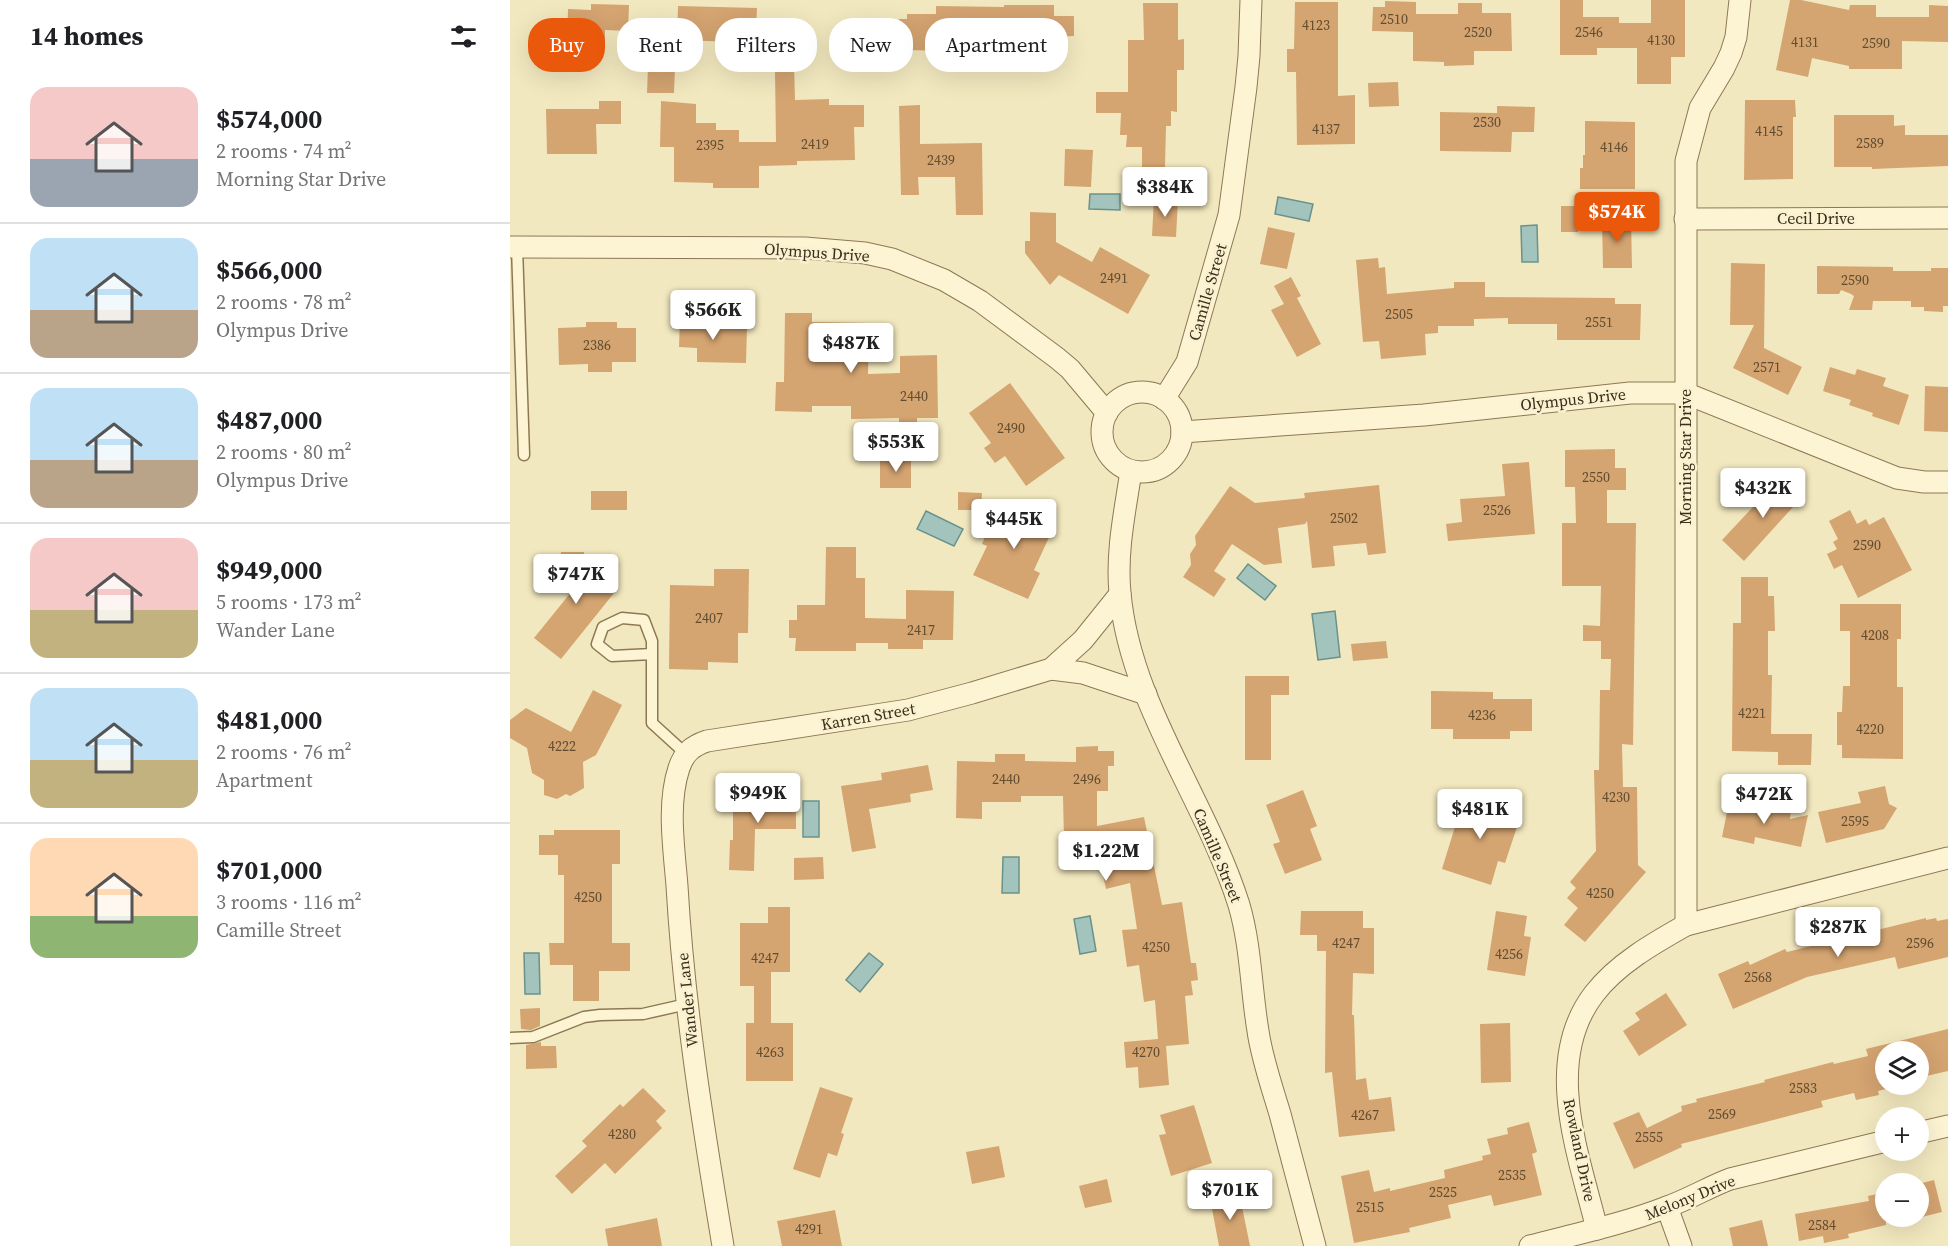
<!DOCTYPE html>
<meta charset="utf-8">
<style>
:root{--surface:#fff;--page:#f6f6f6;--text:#202124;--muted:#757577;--line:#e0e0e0;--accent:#ea580c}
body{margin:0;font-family:"Source Serif 4",serif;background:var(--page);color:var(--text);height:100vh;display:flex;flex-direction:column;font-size:22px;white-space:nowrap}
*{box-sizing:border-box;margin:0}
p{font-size:20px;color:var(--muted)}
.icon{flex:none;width:33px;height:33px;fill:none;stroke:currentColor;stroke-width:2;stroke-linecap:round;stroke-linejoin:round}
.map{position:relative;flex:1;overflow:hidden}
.drawer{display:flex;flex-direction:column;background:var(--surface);width:510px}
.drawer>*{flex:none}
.banner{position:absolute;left:18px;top:18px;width:570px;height:54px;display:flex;gap:12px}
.buttons{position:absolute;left:1365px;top:1041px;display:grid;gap:12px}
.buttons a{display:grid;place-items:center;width:54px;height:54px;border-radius:50%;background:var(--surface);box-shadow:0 6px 24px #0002;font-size:30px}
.price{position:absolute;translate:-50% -51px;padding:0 14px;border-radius:6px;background:#fff;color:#222;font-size:20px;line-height:39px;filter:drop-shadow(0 2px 3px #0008)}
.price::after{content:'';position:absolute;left:50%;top:36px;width:18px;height:14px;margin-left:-9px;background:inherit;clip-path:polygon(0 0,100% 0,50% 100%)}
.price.active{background:var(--accent);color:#fff}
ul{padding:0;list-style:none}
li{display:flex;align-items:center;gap:18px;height:150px;padding:0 30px}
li+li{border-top:2px solid var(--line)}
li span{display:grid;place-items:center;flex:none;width:168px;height:120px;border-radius:18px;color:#555}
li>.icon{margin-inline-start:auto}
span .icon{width:72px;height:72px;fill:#fffc;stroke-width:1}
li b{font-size:26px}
h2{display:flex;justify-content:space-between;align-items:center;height:72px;padding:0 30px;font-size:26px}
.chip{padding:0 21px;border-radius:24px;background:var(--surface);box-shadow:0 6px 24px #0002;font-size:21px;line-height:54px}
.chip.active{background:var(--accent);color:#fff}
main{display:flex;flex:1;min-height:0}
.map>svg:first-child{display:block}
</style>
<main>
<section class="drawer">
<h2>14 homes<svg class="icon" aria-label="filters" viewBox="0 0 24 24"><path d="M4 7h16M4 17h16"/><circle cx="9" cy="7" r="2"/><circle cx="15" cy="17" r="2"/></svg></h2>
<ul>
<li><span style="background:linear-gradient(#f6c9c9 60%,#9aa5b1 0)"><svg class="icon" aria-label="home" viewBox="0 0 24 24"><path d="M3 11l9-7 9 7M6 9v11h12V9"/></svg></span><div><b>$574,000</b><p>2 rooms · 74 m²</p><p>Morning Star Drive</p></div></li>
<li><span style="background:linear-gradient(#bfe0f5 60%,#b9a48a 0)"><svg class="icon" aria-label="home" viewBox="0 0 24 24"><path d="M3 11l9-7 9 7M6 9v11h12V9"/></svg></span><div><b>$566,000</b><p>2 rooms · 78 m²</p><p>Olympus Drive</p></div></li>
<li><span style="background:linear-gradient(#bfe0f5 60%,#b9a48a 0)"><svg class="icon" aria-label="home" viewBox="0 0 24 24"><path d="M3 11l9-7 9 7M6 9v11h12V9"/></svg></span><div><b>$487,000</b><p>2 rooms · 80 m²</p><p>Olympus Drive</p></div></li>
<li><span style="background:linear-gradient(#f6c9c9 60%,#c2b280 0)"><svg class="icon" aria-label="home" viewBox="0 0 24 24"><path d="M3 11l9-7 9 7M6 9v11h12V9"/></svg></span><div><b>$949,000</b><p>5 rooms · 173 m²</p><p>Wander Lane</p></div></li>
<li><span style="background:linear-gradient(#bfe0f5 60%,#c2b280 0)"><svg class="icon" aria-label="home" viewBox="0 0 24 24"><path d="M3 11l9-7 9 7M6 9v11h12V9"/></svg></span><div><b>$481,000</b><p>2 rooms · 76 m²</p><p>Apartment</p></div></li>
<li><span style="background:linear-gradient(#ffd9b3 65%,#8fb573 0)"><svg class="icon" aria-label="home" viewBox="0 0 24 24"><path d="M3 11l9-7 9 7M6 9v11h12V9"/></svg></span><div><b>$701,000</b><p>3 rooms · 116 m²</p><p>Camille Street</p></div></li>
</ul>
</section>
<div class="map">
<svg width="1438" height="1246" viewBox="0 0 1438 1246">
<rect width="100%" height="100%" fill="#f2e8bf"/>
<g fill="#a3c4bd" stroke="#69928c" stroke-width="1.5">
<polygon points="580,194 610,194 610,210 579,209"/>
<polygon points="768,197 803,204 799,221 765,214"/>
<polygon points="1027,225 1028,262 1012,262 1011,226"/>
<polygon points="416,511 453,529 444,546 407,529"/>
<polygon points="738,564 766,586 755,600 727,578"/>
<polygon points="825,611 830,657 808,660 802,614"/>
<rect x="293" y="801" width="16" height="36"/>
<polygon points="493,857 509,857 509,893 492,893"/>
<polygon points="580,916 586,951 570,954 564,919"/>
<polygon points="14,953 29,953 30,994 15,994"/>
<polygon points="359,953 373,964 350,992 336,980"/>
</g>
<g fill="#d4a471">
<polygon points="1050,0 1073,0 1073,17 1109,17 1109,23 1141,23 1141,0 1175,0 1175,57 1161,57 1161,84 1127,84 1127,48 1087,48 1087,55 1050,55"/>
<polygon points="1280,0 1291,0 1339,10 1340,5 1366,5 1366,17 1419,17 1419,5 1438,6 1438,42 1392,41 1392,69 1339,69 1339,66 1302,58 1298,77 1266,70"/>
<polygon points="875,1 906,2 906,14 948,14 948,3 972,3 972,13 1001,13 1002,51 964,51 964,65 934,66 934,62 903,61 903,32 862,31 863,7 875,7"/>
<polygon points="785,2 828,2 828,96 845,95 845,144 787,145 786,72 777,72 777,49 784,49"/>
<polygon points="633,3 668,3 668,40 674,39 674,70 667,70 667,112 661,111 661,126 656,126 655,167 632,167 632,147 616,147 617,135 610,135 611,113 586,113 586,92 618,92 618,40 634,40"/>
<polygon points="81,4 119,5 118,31 95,30 95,48 57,47 58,9 81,10"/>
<polygon points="494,5 544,5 544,16 564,16 564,36 544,37 544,31 451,32 451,51 388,50 389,19 397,19 397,14 426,14 426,6 494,7"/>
<polygon points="168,6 247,8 246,28 283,27 285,100 319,99 319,105 354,105 354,127 344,127 345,160 287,161 287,165 249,166 249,188 203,188 203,183 164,182 164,147 150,147 151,101 186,104 186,123 206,123 206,130 229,130 229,142 266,142 265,72 257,72 256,43 167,40"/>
<polygon points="138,67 165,67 164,93 137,93"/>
<polygon points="888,82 889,106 859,107 858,83"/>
<polygon points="1235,100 1285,100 1286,117 1283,117 1283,179 1234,180"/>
<polygon points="89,101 111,101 111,124 86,124 87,154 37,154 36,109 89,109"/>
<polygon points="410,105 410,144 472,143 473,215 446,215 445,177 408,177 409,195 391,195 389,106"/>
<polygon points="987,106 1025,107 1024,132 1002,132 1001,152 930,151 930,112 987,113"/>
<polygon points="1324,115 1384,115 1384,126 1395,125 1395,135 1438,135 1438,166 1362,169 1362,167 1324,167"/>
<polygon points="1075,121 1125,122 1125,189 1070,189 1070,168 1073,168 1073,155 1075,155"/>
<polygon points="555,149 583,150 581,187 554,186"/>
<polygon points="644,198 668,199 666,237 642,236"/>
<rect x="1051" y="206" width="17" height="26"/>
<polygon points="520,212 546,213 546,242 582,262 590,247 640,275 618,314 549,275 540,285 515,253 515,241 520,241"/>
<polygon points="1092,218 1121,218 1122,268 1093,268"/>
<polygon points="758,227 785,233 777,269 750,264"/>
<polygon points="868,258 869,268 875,267 877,294 944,288 944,282 975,282 975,297 1105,298 1105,304 1131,304 1130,340 1047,340 1047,324 998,324 998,318 964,319 964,326 928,326 928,333 915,334 916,355 871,359 869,341 853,342 846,260"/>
<polygon points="1221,263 1255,264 1254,348 1292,367 1278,395 1223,368 1244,325 1220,325"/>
<polygon points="1307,266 1383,267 1383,271 1421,271 1421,268 1438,268 1438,306 1433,306 1433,312 1414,311 1414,307 1401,307 1401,301 1363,301 1362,310 1339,310 1344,296 1341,294 1331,290 1329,294 1307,294"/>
<polygon points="781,277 791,296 787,298 811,344 787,357 761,310 774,304 764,286"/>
<polygon points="275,313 302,313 302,322 359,323 358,374 390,373 390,356 427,355 428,418 407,418 407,426 389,426 389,418 341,419 341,406 302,406 302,412 265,411 266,382 274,382"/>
<polygon points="170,316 198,316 198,326 237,327 236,363 187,362 187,348 169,347"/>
<polygon points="76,322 107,322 107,328 126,328 126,362 102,362 102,372 78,372 78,364 49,365 48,328 76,327"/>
<polygon points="1320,367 1345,375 1347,369 1376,378 1373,386 1399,395 1389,425 1362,416 1363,413 1339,405 1341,400 1313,391"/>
<polygon points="500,383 555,458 516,486 495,456 485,463 474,448 481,443 459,413"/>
<polygon points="1415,386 1438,387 1438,432 1414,431"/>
<polygon points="1105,449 1105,468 1116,468 1116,490 1097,490 1097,523 1126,523 1123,745 1112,744 1113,787 1127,787 1128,865 1136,872 1075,942 1054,925 1068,908 1057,898 1066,888 1060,882 1086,851 1084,770 1089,770 1090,690 1100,690 1101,659 1091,659 1091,641 1073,641 1073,625 1090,626 1091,586 1052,586 1052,523 1066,523 1065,487 1055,487 1055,450"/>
<polygon points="401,457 401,488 370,488 370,458"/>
<polygon points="1019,462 1025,534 938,541 936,524 952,522 950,499 995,496 992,464"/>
<polygon points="1272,476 1293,496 1234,561 1212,540"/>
<polygon points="869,485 876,553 858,555 856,543 823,546 825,566 802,568 797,521 795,524 768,528 772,563 754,565 722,544 704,571 716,579 704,597 673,577 681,565 680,554 686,545 685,536 720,486 745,503 795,498 794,493"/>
<rect x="81" y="491" width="36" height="19"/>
<polygon points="448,492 472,493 471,510 448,510"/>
<polygon points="502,504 546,522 524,570 530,573 518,599 463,575 477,546 472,544 486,510 497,515"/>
<polygon points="1340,510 1347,524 1356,519 1359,525 1374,517 1402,570 1348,598 1332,565 1324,569 1317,554 1327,549 1323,542 1328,539 1319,521"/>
<polygon points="316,547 346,547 346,578 355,578 355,618 396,619 396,590 444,591 443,640 413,640 413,649 378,649 378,643 346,643 346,651 285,651 286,638 279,638 279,620 287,620 287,605 315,605"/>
<polygon points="51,552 74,552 74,561 108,588 51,659 24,638 75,575 50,574"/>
<polygon points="204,569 239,569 238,633 228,633 228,663 198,662 198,670 159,669 160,585 204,586"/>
<polygon points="1231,577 1258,577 1258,596 1264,596 1265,631 1258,631 1258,675 1262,675 1261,734 1302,734 1301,765 1268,765 1268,752 1222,751 1223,623 1231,623"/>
<polygon points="1330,604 1391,604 1391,639 1387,639 1387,687 1393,687 1393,759 1332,758 1332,745 1327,745 1327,712 1332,712 1333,686 1340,686 1340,631 1330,631"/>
<polygon points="876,641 878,658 843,661 841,644"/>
<polygon points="735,676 779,676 779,695 761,695 761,760 735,760"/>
<polygon points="83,690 112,705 86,755 73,762 74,788 60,796 56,794 47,799 34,795 34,780 22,773 17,748 0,738 0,720 16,708 61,732"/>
<polygon points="921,691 983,692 983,699 1022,699 1022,731 1000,731 1000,739 943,739 943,729 921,729"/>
<polygon points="588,746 588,751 604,751 604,766 598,766 598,791 587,791 587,826 634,817 652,905 672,902 681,963 686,963 688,980 681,981 683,995 675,996 679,1044 656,1046 659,1085 629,1088 628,1067 616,1068 614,1042 648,1039 645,1000 634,1002 629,965 617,967 612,930 627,929 620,883 596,889 585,840 554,840 553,796 511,796 511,802 472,802 472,819 446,818 447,761 485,762 485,754 515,754 515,761 566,762 566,747"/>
<polygon points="418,765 423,790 400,794 401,802 359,809 366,848 342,852 331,786 372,780 371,773"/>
<polygon points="1375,786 1379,804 1387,808 1374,829 1316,843 1308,812 1351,803 1348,792"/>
<polygon points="793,790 807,826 800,829 812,860 775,874 763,844 770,842 756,805"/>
<polygon points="964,791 994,800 988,821 1007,827 995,863 988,861 981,885 932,869 948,817 955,819"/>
<polygon points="223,794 286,794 286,829 245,829 244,871 219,870 220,840 223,840"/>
<polygon points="1219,802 1246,808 1247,803 1281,810 1280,819 1298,815 1291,847 1245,837 1244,844 1212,837"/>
<polygon points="44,830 110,830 110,864 102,864 102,943 120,943 120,971 89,971 89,1001 63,1001 63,965 40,965 39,943 54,943 54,875 48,875 48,855 29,855 29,835 44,835"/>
<polygon points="313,857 314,879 284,880 284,858"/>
<polygon points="258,907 280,907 280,972 261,972 261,1023 283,1023 283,1081 236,1081 236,1023 244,1023 244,986 230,986 230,923 258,923"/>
<polygon points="791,911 853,911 853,928 864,928 864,974 843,973 842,1015 844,1015 846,1080 856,1078 859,1100 881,1097 885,1131 829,1137 822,1072 815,1073 816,951 807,951 807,935 790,935"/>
<polygon points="986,911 1017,916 1014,936 1021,937 1015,976 977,970"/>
<polygon points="1416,918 1416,920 1426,918 1427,921 1438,919 1438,957 1388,969 1385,957 1297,977 1223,1009 1208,974 1238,961 1240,965 1275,949 1277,952"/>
<polygon points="1156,993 1177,1025 1129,1056 1113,1031 1130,1020 1125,1013"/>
<polygon points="30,1008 30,1026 21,1030 11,1029 10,1009"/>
<polygon points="1000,1023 1001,1082 971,1083 970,1024"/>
<polygon points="1438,1029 1438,1071 1408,1078 1408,1052 1376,1052 1376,1089 1368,1091 1369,1095 1346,1100 1344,1093 1311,1101 1313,1107 1171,1144 1172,1147 1124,1169 1103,1123 1129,1112 1137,1128 1172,1111 1171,1106 1187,1102 1186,1099 1255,1082 1254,1080 1323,1062 1324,1064 1358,1056 1356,1049"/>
<polygon points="31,1042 31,1046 46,1046 47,1068 16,1069 16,1045"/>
<polygon points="310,1087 343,1098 331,1133 334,1134 327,1156 318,1153 310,1178 283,1169"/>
<polygon points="133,1088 156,1111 146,1121 152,1128 105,1174 95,1163 62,1194 45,1176 77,1146 72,1141 110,1104 113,1107"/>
<polygon points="684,1105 702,1163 661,1176 649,1135 656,1134 650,1115"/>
<polygon points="1019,1122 1027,1152 1022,1154 1032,1195 984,1206 981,1195 938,1205 941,1218 899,1228 900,1232 844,1243 831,1176 859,1170 864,1192 880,1188 880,1191 935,1178 934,1170 973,1160 972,1156 981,1154 977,1139 998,1134 997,1128"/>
<polygon points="489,1146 495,1177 462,1184 456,1152"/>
<polygon points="597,1179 602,1202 575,1208 569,1186"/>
<polygon points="1424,1180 1432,1212 1408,1218 1408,1184"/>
<polygon points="729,1192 740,1246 709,1246 700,1198"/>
<polygon points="1376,1192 1376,1225 1338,1234 1339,1238 1314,1243 1313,1236 1289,1241 1285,1214 1359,1201 1358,1196"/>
<polygon points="325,1210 332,1246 272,1246 267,1221"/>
<polygon points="147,1218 152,1246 98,1246 95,1229"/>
<polygon points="1252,1220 1258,1246 1223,1246 1219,1228"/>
</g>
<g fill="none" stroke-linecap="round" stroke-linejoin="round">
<defs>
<g id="lane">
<polyline points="7,247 14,455"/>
<polyline points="142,654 102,656 87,644 93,627 112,618 134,620 142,641 142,723 176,754"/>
<polyline points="0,1038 23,1037 74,1017 90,1015 133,1014 177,1004"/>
</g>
<g id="street">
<polyline points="1175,219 1438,218"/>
<polyline points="0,247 295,248 355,253 382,259 434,280 470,301 547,358 560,369 597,413"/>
<circle cx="632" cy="432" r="40"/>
<polyline points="654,399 677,362 719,215 736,87 739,56 741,0"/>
<polyline points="672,432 914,415 1120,393 1175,393 1387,478 1414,482 1438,482"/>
<path d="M621,471C615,511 606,552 610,593C620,704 696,800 729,905C741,946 741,989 748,1031C752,1059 762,1087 770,1114C782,1158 793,1202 805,1246"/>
<polyline points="541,669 573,673 636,694"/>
<polyline points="1176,925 1176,161 1190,108 1214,68 1221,53 1226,37 1230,0"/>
<polyline points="1408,1133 1438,1126"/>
<polyline points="1157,1207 1171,1246"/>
<path d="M1087,1229C1069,1155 1032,1062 1084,994C1107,964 1144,943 1176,925L1438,858"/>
<path d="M213,1246C193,1126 174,1007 167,886C164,848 157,804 169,768C174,753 182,746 197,741L398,710L462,693L541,669L573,640L610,594"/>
<path d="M1020,1246C1066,1234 1113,1224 1157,1207C1179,1199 1199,1187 1220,1179L1376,1141"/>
</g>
</defs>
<use href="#lane" stroke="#8d7855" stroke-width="13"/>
<use href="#street" stroke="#8d7855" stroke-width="23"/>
<use href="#lane" stroke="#fcf4d3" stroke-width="10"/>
<use href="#street" stroke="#fcf4d3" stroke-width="21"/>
</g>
<g text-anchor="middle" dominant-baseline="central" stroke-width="5" stroke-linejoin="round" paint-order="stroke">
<g font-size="14" fill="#614c30">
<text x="884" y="19">2510</text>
<text x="806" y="25">4123</text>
<text x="968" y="32">2520</text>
<text x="1079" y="32">2546</text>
<text x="1151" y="40">4130</text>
<text x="1295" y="42">4131</text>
<text x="1366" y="43">2590</text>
<text x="977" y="122">2530</text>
<text x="816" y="129">4137</text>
<text x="1259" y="131">4145</text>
<text x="1360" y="143">2589</text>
<text x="305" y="144">2419</text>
<text x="200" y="145">2395</text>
<text x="1104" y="147">4146</text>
<text x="431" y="160">2439</text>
<text x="604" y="278">2491</text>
<text x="1345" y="280">2590</text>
<text x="889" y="314">2505</text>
<text x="1089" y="322">2551</text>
<text x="87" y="345">2386</text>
<text x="1257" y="367">2571</text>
<text x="404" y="396">2440</text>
<text x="501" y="428">2490</text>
<text x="1086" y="477">2550</text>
<text x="987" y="510">2526</text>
<text x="834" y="518">2502</text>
<text x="1357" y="545">2590</text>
<text x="199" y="618">2407</text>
<text x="411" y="630">2417</text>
<text x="1365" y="635">4208</text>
<text x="1242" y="713">4221</text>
<text x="972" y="715">4236</text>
<text x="1360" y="729">4220</text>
<text x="52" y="746">4222</text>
<text x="496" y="779">2440</text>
<text x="577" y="779">2496</text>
<text x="1106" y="797">4230</text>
<text x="1345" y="821">2595</text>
<text x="1090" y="893">4250</text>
<text x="78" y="897">4250</text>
<text x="836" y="943">4247</text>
<text x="1410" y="943">2596</text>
<text x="646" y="947">4250</text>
<text x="999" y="954">4256</text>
<text x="255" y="958">4247</text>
<text x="1248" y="977">2568</text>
<text x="260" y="1052">4263</text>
<text x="636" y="1052">4270</text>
<text x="1293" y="1088">2583</text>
<text x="1212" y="1114">2569</text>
<text x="855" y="1115">4267</text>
<text x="112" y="1134">4280</text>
<text x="1139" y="1137">2555</text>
<text x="1002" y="1175">2535</text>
<text x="933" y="1192">2525</text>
<text x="860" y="1207">2515</text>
<text x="1312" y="1225">2584</text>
<text x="299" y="1229">4291</text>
</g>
<g font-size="16" fill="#3b2e1b" stroke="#f9f1cf">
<text x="1306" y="218">Cecil Drive</text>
<text transform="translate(307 252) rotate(4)">Olympus Drive</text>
<text transform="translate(697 292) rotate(-74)">Camille Street</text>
<text transform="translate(1063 399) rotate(-6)">Olympus Drive</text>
<text transform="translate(1175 457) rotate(-90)">Morning Star Drive</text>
<text transform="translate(358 716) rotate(-10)">Karren Street</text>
<text transform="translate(708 855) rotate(67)">Camille Street</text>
<text transform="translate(177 1000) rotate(-96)">Wander Lane</text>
<text transform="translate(1070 1150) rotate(78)">Rowland Drive</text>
<text transform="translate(1180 1197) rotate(-22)">Melony Drive</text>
</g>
</g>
</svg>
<div class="buttons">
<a><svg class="icon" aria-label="layers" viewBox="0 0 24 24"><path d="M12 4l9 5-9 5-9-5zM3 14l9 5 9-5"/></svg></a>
<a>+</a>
<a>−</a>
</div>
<b class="price" style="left:655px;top:218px">$384K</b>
<b class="price active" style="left:1107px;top:243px">$574K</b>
<b class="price" style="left:203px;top:341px">$566K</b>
<b class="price" style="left:341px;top:374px">$487K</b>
<b class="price" style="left:386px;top:473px">$553K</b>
<b class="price" style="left:1253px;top:519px">$432K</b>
<b class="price" style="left:504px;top:550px">$445K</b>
<b class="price" style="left:66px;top:605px">$747K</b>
<b class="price" style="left:248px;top:824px">$949K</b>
<b class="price" style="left:1254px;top:825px">$472K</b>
<b class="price" style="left:970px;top:840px">$481K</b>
<b class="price" style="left:596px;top:882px">$1.22M</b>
<b class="price" style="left:1328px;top:958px">$287K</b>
<b class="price" style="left:720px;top:1221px">$701K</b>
<div class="banner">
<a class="chip active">Buy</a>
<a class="chip">Rent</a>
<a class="chip">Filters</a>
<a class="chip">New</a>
<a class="chip">Apartment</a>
</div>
</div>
</main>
